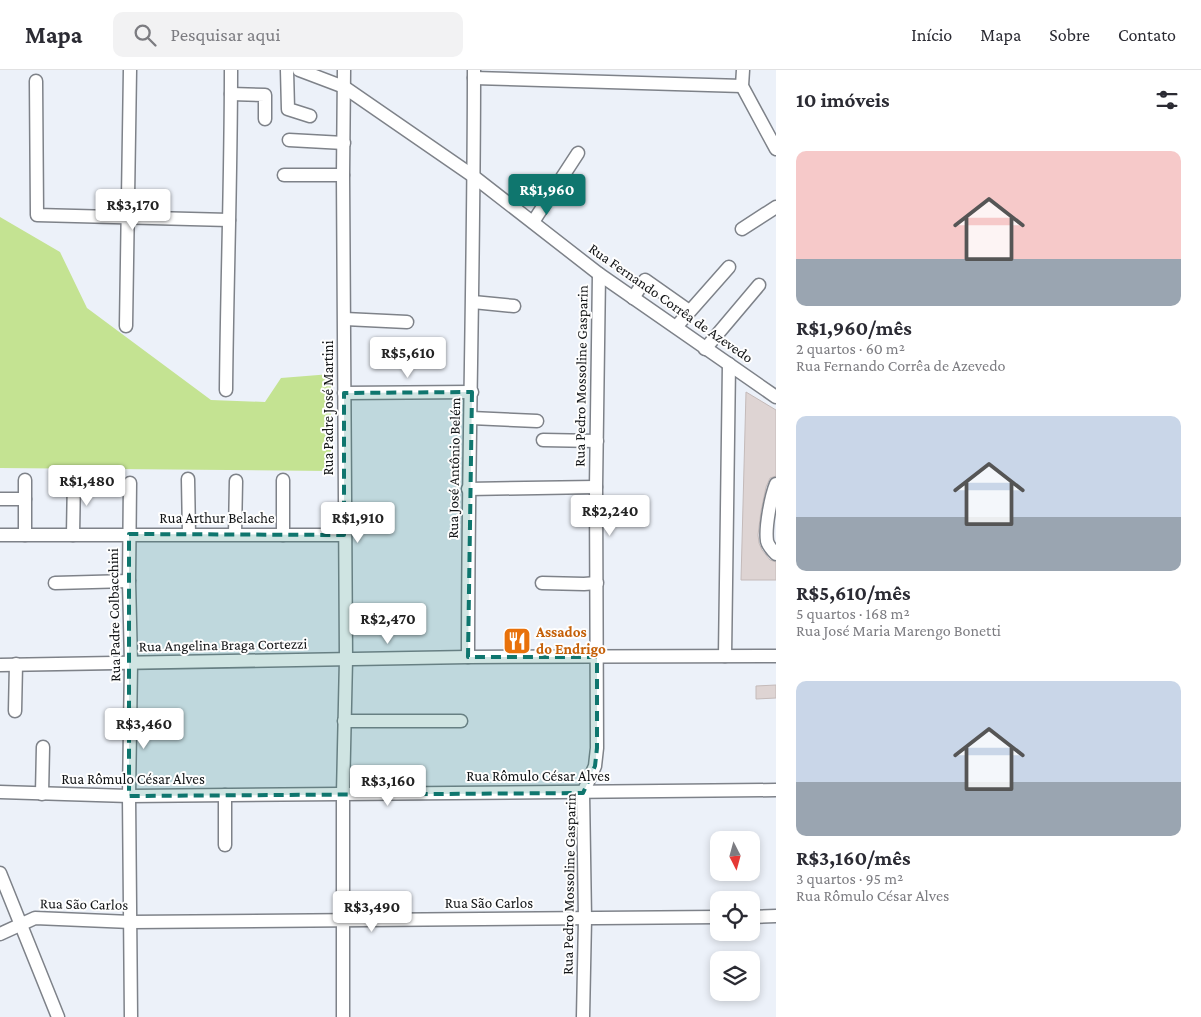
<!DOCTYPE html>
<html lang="pt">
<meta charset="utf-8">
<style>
:root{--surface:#fff;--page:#f2f2f3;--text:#2b2b33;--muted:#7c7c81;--line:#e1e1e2;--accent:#0f766e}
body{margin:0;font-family:"Crimson Pro",serif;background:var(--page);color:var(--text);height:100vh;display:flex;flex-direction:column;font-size:19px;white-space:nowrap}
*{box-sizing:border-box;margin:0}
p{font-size:16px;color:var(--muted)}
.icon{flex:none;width:28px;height:28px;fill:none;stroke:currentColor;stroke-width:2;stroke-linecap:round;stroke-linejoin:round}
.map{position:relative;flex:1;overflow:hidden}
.side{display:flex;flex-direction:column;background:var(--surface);width:425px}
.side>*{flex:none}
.needle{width:32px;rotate:174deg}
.fabs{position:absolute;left:710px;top:761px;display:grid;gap:10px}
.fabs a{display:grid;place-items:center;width:50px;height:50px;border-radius:10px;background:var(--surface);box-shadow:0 2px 8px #0003;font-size:25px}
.price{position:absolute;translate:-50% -42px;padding:0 11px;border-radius:5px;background:#fff;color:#222;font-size:16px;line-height:32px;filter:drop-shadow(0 1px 2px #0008)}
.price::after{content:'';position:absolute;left:50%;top:30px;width:15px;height:11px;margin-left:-8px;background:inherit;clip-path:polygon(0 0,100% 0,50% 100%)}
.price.current{background:var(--accent);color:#fff}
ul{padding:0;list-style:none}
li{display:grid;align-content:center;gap:10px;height:265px;padding:0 20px}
li span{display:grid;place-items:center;height:155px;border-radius:10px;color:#555}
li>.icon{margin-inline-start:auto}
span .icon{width:90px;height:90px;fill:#fffc;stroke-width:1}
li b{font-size:21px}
h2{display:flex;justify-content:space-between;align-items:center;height:60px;padding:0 20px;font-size:21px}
header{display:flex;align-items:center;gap:30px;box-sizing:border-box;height:70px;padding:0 25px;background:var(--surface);border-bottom:1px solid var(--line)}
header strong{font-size:24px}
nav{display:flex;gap:28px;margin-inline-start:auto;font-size:18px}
.search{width:350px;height:45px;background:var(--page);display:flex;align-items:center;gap:12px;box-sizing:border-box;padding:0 18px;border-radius:10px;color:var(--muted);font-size:19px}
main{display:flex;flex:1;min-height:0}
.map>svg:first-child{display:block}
</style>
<header>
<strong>Mapa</strong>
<div class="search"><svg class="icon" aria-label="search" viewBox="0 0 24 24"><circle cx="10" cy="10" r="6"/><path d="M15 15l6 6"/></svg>Pesquisar aqui</div>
<nav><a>Início</a><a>Mapa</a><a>Sobre</a><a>Contato</a></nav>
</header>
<main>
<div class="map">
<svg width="776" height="947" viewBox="0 0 776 947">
<rect width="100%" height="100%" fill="#ecf1f9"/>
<polygon fill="#c4e392" points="0,147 60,182 87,238 211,330 265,332 281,308 331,304 331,401 0,398"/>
<g fill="#ded4d3" stroke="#c4bab9">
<polygon points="746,322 776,340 776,406 770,408 766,417 761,441 758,465 759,473 762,480 770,490 776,492 776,510 741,510"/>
<polygon points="776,615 776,628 756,629 756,616"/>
</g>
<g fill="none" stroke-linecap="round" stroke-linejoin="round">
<defs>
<g id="minor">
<polyline points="287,0 288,39 310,46"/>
<polyline points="299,0 344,17 473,106 599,204 776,327"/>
<polyline points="743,0 742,16 776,79"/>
<polyline points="474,8 742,16"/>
<polyline points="36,11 37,145 229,150"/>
<polyline points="231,24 265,25 265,49"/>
<polyline points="289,70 344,73"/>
<polyline points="284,105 343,105"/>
<polyline points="533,152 578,83"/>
<polyline points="742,159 776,137"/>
<polyline points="633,228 645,210 689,241"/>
<polyline points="473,232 514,236"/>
<polyline points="345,249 407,252"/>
<polyline points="126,256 130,0"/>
<polyline points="676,257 729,197"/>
<polyline points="705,279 759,215"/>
<path d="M226,320C227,213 231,107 231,0"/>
<polyline points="344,323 472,322"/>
<polyline points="471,348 537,351"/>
<polyline points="543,370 597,371"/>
<polyline points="188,409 189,464"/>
<polyline points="283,410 283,465"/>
<polyline points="130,413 129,511 131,593 129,726 131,947"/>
<path d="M776,414C771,426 765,457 767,471C768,476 772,480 776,484"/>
<polyline points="468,419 596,417"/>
<polyline points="0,429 25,429"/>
<polyline points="235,464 236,411"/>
<polyline points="0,465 344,465"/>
<polyline points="25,465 25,410"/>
<polyline points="73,465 74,408"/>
<polyline points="55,513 129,511"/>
<polyline points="542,513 584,514 597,513"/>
<polyline points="725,586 729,294"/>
<path d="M468,587C468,391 474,196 474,0"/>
<polyline points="0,595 468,587 776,586"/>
<polyline points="15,641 16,594"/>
<polyline points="344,651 461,651"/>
<polyline points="0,722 129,726 776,720"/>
<polyline points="42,724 43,677"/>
<polyline points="225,775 225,725"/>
<polyline points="0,803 58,947"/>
<polyline points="751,847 776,846"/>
<polyline points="0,864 35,848 131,852 719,847"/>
<polyline points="343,947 343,724 346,589 343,105 344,0"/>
<polyline points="583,947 585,849 583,723 595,696 597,678 596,417 599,204"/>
</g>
</defs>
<use href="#minor" stroke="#7e8289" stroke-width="15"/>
<use href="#minor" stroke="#fff" stroke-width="12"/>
</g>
<path fill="#0f766e" fill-opacity="0.2" stroke="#0f766e" stroke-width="4" stroke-dasharray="10 6" stroke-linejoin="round" d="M472,322L468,587H597V678L595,696L583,723L129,726V464L344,465V323Z"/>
<defs>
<symbol id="restaurant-square" viewBox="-11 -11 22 22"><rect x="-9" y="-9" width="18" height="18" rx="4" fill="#e8710a" stroke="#fefefe"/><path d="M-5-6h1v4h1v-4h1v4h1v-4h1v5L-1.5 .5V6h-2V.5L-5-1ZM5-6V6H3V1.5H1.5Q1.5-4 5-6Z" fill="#fff"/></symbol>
</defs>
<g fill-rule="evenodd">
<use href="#restaurant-square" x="501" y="555" width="32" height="32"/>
</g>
<g text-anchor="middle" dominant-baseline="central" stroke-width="4" stroke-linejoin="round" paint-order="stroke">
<g font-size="15" fill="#121416" stroke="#fefefe">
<text transform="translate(671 233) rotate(35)">Rua Fernando Corrêa de Azevedo</text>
<text transform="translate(581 306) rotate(-89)">Rua Pedro Mossoline Gasparin</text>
<text transform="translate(328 338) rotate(-90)">Rua Padre José Martini</text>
<text transform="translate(454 398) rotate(-89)">Rua José Antônio Belém</text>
<text x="217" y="448">Rua Arthur Belache</text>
<text transform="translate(114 545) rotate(-91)">Rua Padre Colbacchini</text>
<text transform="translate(223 575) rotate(-1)">Rua Angelina Braga Cortezzi</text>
<text x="538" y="706">Rua Rômulo César Alves</text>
<text x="133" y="709">Rua Rômulo César Alves</text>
<text transform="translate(569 814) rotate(-89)">Rua Pedro Mossoline Gasparin</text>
<text x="489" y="833">Rua São Carlos</text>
<text transform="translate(84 834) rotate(1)">Rua São Carlos</text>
</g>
<g font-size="15" font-weight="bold" fill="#c56008" stroke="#fefefe" text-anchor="start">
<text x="536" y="562">Assados<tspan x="536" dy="17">do Endrigo</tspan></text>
</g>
</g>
</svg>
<div class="fabs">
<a><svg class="needle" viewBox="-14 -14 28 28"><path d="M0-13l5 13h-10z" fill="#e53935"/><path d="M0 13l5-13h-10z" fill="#7c7c81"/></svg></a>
<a><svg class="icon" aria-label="locate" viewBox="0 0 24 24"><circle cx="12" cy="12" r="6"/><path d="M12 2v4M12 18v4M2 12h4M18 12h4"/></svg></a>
<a><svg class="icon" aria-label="layers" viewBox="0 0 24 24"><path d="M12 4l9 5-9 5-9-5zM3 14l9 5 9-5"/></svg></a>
</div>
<b class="price current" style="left:547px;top:146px">R$1,960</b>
<b class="price" style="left:133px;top:161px">R$3,170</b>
<b class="price" style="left:408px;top:309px">R$5,610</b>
<b class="price" style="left:87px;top:437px">R$1,480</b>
<b class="price" style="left:610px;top:467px">R$2,240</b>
<b class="price" style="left:358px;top:474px">R$1,910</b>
<b class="price" style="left:388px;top:575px">R$2,470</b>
<b class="price" style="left:144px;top:680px">R$3,460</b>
<b class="price" style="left:388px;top:737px">R$3,160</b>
<b class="price" style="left:372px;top:863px">R$3,490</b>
</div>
<section class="side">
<h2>10 imóveis<svg class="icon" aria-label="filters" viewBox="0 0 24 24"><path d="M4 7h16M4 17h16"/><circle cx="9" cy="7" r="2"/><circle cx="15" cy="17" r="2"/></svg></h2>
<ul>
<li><span style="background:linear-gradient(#f6c9c9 70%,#9aa5b1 0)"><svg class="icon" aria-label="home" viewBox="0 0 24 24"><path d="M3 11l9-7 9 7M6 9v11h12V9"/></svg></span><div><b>R$1,960/mês</b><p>2 quartos · 60 m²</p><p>Rua Fernando Corrêa de Azevedo</p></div></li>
<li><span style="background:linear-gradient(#c9d6e8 65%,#9aa5b1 0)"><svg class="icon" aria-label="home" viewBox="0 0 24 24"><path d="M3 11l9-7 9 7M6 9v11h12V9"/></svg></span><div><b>R$5,610/mês</b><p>5 quartos · 168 m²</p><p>Rua José Maria Marengo Bonetti</p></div></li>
<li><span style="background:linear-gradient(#c9d6e8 65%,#9aa5b1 0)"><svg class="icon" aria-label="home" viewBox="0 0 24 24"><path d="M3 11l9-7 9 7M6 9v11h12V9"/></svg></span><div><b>R$3,160/mês</b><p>3 quartos · 95 m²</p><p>Rua Rômulo César Alves</p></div></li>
</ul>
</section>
</main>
